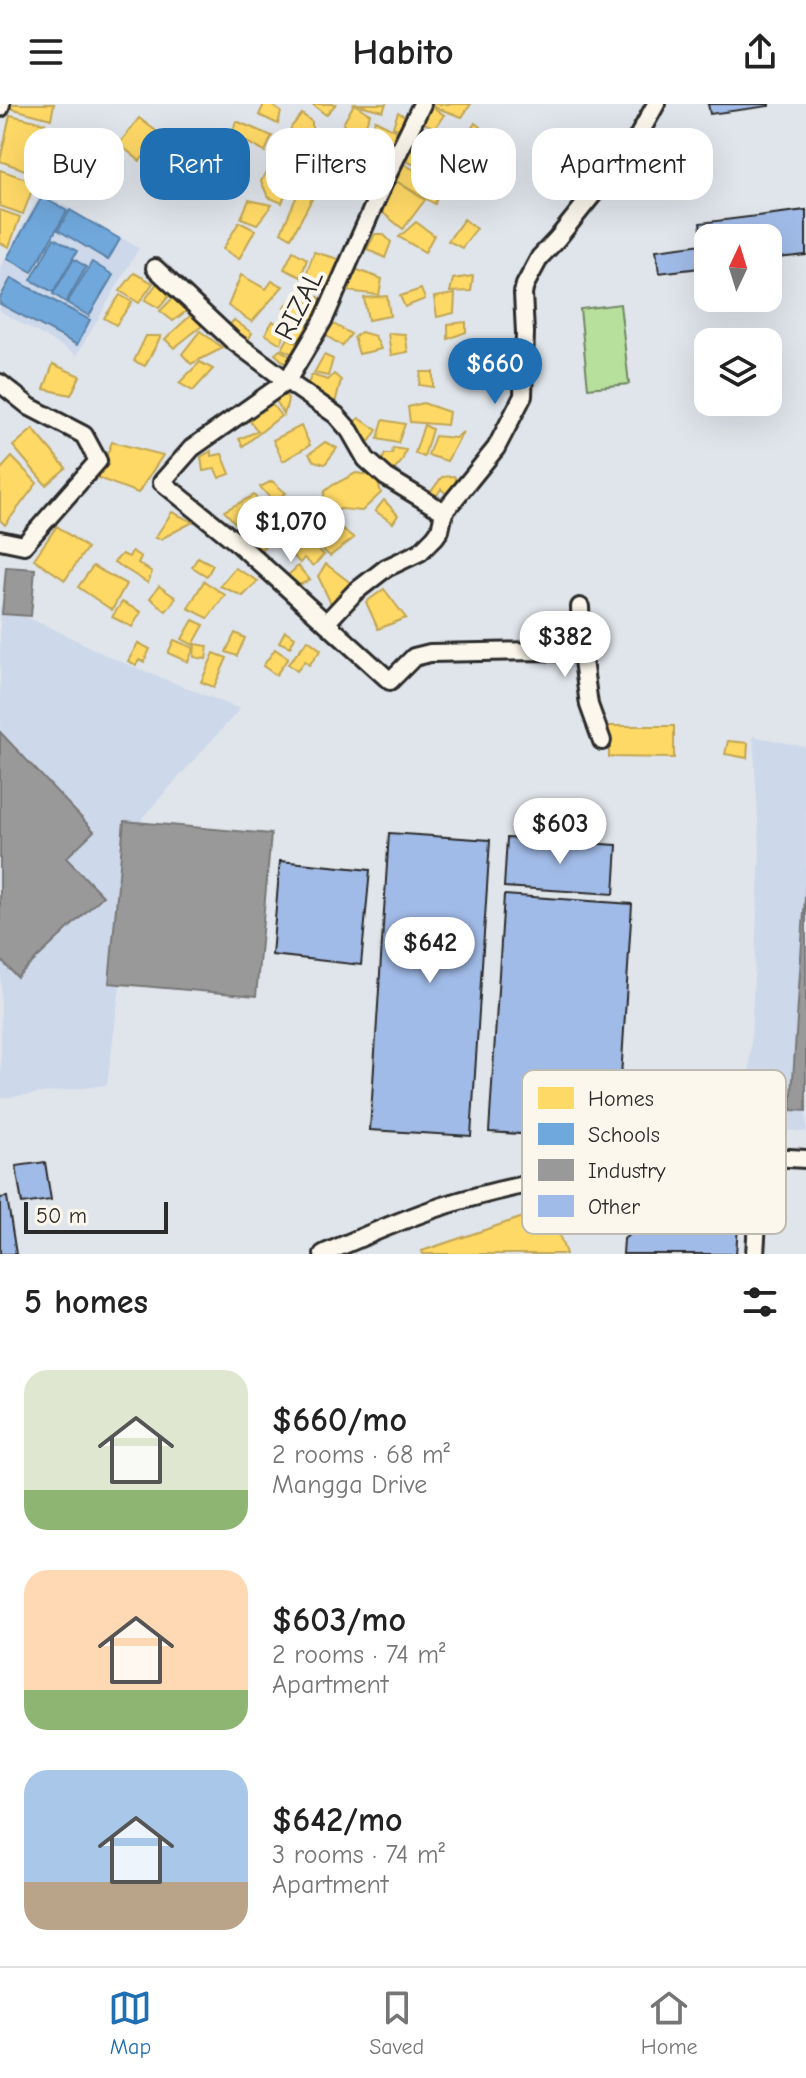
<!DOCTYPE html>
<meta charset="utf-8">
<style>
:root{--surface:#fff;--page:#f6f6f6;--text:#222;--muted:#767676;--line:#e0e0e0;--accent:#1f6fb2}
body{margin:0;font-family:"Comic Neue",sans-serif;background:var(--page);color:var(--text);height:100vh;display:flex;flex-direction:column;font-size:30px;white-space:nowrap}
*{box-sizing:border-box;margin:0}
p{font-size:26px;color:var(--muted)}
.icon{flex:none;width:44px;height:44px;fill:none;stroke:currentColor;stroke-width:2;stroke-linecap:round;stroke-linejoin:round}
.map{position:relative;height:1150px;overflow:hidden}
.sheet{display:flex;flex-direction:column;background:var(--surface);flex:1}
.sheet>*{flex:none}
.guide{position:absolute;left:24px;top:24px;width:758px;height:72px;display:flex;gap:16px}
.needle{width:52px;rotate:4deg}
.fabs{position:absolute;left:694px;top:120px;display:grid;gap:16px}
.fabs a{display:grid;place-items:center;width:88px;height:88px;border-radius:16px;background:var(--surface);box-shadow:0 8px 32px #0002;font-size:40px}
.scale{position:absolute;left:24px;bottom:20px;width:144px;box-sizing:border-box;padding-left:8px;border:4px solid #2b2b2b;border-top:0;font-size:22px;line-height:28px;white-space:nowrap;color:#2b2b2b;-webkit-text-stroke:6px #fbf7ec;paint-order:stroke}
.price{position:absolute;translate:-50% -68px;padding:0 18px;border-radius:28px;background:#fff;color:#222;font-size:26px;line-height:52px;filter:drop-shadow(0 2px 4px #0008)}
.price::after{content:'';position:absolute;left:50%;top:48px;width:24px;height:18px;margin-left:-12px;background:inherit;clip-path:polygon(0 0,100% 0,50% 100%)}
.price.current{background:var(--accent);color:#fff}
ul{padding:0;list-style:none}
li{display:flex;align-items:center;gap:24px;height:200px;padding:0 24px}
li span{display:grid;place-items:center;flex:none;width:224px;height:160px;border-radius:24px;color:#555}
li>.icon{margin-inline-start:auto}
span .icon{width:96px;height:96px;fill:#fffc;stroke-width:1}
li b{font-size:34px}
h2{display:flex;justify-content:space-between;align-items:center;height:96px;padding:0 24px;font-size:34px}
.pill{padding:0 28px;border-radius:24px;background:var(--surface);box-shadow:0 8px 32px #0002;font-size:28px;line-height:72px}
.pill.current{background:var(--accent);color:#fff}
header{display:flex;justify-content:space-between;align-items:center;height:104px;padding:0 24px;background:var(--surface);font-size:36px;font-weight:800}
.tabs{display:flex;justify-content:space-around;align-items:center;height:112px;border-top:2px solid var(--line);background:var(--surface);font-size:22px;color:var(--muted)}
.tabs a{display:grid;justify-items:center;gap:4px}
.tabs .current{color:var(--accent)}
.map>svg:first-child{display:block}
</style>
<header><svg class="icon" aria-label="menu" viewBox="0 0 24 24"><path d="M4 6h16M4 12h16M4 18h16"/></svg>Habito<svg class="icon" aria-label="share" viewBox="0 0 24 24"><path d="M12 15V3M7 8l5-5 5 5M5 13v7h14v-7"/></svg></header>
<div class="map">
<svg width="806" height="1150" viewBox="0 0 806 1150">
<rect width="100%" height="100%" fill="#e0e5eb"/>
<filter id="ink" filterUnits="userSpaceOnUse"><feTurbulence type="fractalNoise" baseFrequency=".0125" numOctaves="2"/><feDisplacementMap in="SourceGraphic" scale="16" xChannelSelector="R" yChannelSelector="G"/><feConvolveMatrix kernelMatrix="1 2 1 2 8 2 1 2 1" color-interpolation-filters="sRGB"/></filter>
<g filter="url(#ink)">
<g fill="#cdd8ea">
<polygon points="41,88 139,144 77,251 0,207 0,164"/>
<polygon points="0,502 54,525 112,554 240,605 142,714 107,981 1,994"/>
<polygon points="753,632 806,643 806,1028 747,1023 760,747"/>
</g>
<polygon fill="#b7e09c" stroke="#718664" stroke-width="2" points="620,200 629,280 588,284 580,205"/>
<g fill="#ffd966" stroke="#bfa554" stroke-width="2">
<polygon points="11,0 54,0 51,15 10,4"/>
<polygon points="264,0 270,0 281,8 278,20 259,11"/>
<polygon points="312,0 336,0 326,11"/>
<polygon points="354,0 370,10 361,33 343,20"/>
<polygon points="355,0 386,0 383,7"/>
<polygon points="432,0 471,0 462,13 431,2"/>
<polygon points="431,2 444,11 435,24 422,18"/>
<polygon points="398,8 409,15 404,27 393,23"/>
<polygon points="302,10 312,18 312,33 298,54 289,54 282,43 292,22"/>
<polygon points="10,11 45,19 25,66 0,57"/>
<polygon points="139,14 160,30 140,57 119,40"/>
<polygon points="375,16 397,27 392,45 371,32"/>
<polygon points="236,17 272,32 265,48 232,30"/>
<polygon points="475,19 504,42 494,58 464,36"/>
<polygon points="319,34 339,46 328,68 305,58 303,48"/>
<polygon points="415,37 434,46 423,65 404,56"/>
<polygon points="370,44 386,51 378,67 364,58"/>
<polygon points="460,45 479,58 453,83 427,68 436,53 452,57"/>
<polygon points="192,47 213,62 195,87 174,71"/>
<polygon points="404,60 440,81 435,100 396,77"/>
<polygon points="270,63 291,76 282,99 268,93 261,77"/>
<polygon points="0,66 35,78 23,110 0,102"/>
<polygon points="357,69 376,75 371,89 349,90 345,79"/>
<polygon points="393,75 425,96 403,125 378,105"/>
<polygon points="299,87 312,95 291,134 281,128"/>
<polygon points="249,96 272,101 257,120 241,114"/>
<polygon points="0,106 20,113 9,143 0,139"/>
<polygon points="464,115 476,125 462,144 448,137"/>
<polygon points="239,118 255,126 239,155 223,145"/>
<polygon points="416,118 434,131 425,148 399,133"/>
<polygon points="375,130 383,130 391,138 385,154 367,145"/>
<polygon points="293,147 307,155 301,173 284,165"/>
<polygon points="314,148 342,156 329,188 305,174"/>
<polygon points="352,164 382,175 379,191 346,187"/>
<polygon points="134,169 153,179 139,199 120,187"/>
<polygon points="241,171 266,185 272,177 283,182 252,218 228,202"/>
<polygon points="473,172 471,187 450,188 453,175"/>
<polygon points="157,179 174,186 159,204 145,196"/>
<polygon points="421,185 425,195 405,203 400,192"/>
<polygon points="455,190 454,209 437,213 434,193"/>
<polygon points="120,191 132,198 116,221 104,214"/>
<polygon points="176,191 189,205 173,217 160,207"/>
<polygon points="297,191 314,201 318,193 323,196 314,217 284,203"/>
<polygon points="387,192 390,212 368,216 364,194"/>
<polygon points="191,211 203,221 174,244 165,235"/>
<polygon points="297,212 311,222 303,237 288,231"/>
<polygon points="234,216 252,229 246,240 226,224"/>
<polygon points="273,217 286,226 281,240 265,230"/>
<polygon points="330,218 351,230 342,242 322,229"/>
<polygon points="466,218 466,228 448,235 448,220"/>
<polygon points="200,227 223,244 191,260 182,250"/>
<polygon points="361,228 375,232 381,245 359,250 354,233"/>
<polygon points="388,229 405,230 408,248 391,251"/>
<polygon points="146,232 161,232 145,262 134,257"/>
<polygon points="288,234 302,241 297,252 282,245"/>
<polygon points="280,246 295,255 288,262 275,250"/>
<polygon points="324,251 333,255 328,272 314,269"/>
<polygon points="200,258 213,265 193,287 179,279"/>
<polygon points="53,260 80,272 71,291 44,285"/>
<polygon points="474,262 474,274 462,280 460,264"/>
<polygon points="421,268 433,268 433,283 419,281"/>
<polygon points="334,270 341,276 334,303 306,283 312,271 328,276"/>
<polygon points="284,285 288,296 284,311 273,291"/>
<polygon points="271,299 281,312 243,342 239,335 258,327 248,315"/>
<polygon points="423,299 449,308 447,321 410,318 408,303"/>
<polygon points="359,314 377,326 369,338 351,321"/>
<polygon points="383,316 405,320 398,339 378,335"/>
<polygon points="424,321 432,325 424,353 415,349"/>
<polygon points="301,322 310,341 283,357 273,336"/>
<polygon points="33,325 66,364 46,381 13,342"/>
<polygon points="463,328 447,357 428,351 435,332 455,334"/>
<polygon points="112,338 163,351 138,389 98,374"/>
<polygon points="325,338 337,344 325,360 314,357 309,350"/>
<polygon points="393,344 406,346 402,357 390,371 379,363 385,350 392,350"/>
<polygon points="211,347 211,352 222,350 230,370 219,374 215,365 203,367 201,353"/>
<polygon points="12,353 37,379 5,421 0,416 0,366"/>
<polygon points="356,369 376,372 381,389 362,407 341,405 318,414 325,387 333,381"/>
<polygon points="454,372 459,380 450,393 441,385 435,394 430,389 442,373"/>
<polygon points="272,377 286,389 273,397 260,383"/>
<polygon points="254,391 263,403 237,421 224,407"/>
<polygon points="384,396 398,411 393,419 375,407"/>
<polygon points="172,408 193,418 161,435 155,434"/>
<polygon points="312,410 321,418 310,429 300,424"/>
<polygon points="331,416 354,434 330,452 308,434"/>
<polygon points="57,422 87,444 65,476 34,455"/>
<polygon points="259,423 274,436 257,448 242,435"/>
<polygon points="304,432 324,451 313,462 304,454 300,459 290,449"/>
<polygon points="132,447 141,453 138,459 152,468 148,479 114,458 122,450 129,453"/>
<polygon points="198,453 213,461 207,472 192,463"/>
<polygon points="326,460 356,483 333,504 318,472"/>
<polygon points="93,462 126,480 112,506 78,483"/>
<polygon points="298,462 310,476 293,484 285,474"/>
<polygon points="235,464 258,477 243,492 220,482"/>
<polygon points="204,477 225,491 208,514 188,504"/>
<polygon points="159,482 176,494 166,507 150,494"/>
<polygon points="384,485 406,514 378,525 366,498"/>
<polygon points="122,498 141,508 132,523 112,513"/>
<polygon points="193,516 204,521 193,541 182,535"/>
<polygon points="285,527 295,533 290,543 279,538"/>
<polygon points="235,529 245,534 237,552 226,548"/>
<polygon points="174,536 194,544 188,558 168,549"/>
<polygon points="308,536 321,546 309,561 305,557 297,567 288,560"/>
<polygon points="138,539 150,545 144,558 139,556 136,561 128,557"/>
<polygon points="195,540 208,542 206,555 194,553"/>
<polygon points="275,545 288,554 276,571 263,562"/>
<polygon points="214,549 227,554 214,583 201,578"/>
<polygon points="609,622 674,622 674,654 609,653"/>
<polygon points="728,637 748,639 747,654 725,650"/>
<polygon points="550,1104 566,1150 423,1150 422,1147"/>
</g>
<g fill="#6fa8dc" stroke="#5b82a7" stroke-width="2">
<polygon points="42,93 67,107 32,168 7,154"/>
<polygon points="70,106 120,135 108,156 58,126"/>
<polygon points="54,134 77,147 53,188 31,176"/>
<polygon points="74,155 86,163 66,198 53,190"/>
<polygon points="92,158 113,171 89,212 67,199"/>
<polygon points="11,174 90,216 77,241 0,200 0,194"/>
</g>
<g fill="#999" stroke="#787878" stroke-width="2">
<polygon points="6,463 35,465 31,512 2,510"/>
<polygon points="0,628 94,727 66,754 103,792 17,873 0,855"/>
<polygon points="124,717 271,730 256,892 109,879"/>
<polygon points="806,777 806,1007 791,1006"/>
</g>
<g fill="#a1bbe8" stroke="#2b2b2b" stroke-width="2">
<polygon points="708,0 769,0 769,2 710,10"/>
<polygon points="806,106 806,151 768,155 768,134 708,134 708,163 659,169 656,146 703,140 700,119"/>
<polygon points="389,729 490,736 471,1032 370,1026"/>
<polygon points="507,734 617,741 614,790 504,783"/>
<polygon points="280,757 370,766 361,861 272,851"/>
<polygon points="504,791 632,800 617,1036 489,1028"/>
<polygon points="45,1058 51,1096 22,1100 16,1062"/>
<polygon points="720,1075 730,1080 740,1092 736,1150 623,1150 624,1135 633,1127 635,1092 644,1085"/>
<polygon points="7,1093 16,1150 0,1150 0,1094"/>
</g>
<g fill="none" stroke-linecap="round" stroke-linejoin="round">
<defs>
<g id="minor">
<polyline points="422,0 384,78 324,215 287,277 192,344 162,378 240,441 390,577 414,553 430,549 535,547 582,549"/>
<polyline points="0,4 1,0"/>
<polyline points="155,164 232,236 287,277 336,311 350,327 366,355 386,373 444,408"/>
<polyline points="0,279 30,303 84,331 98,357 24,441 0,436"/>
<polyline points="580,503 582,549 589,601 602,637"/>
<polyline points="326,519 355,488 386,464 420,448 435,433 440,426 444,408 496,344 523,292 525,229 523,189 525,181 540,153 557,135 635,38 656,0"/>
<path d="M323,1150C362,1133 402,1115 443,1102C486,1088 530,1079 574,1071C651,1057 727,1049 806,1055"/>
<polyline points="755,1150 761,1052"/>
</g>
</defs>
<use href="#minor" stroke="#2b2b2b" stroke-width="22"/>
<use href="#minor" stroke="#fbf7ec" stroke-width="16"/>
</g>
</g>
<g text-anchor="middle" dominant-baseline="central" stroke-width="8" stroke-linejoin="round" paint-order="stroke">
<g font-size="28" fill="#2b2b2b" stroke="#fbf7ec">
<text transform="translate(299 201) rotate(-63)">RIZAL</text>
</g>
</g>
<rect x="522" y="966" width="264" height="164" rx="12" fill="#fbf7ec" stroke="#bdbab2" stroke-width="2"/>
<rect x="538" y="983" width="36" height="22" fill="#ffd966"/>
<rect x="538" y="1019" width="36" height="22" fill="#6fa8dc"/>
<rect x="538" y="1055" width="36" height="22" fill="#999"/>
<rect x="538" y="1091" width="36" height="22" fill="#a1bbe8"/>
<g font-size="22" fill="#2b2b2b">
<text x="588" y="1002">Homes</text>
<text x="588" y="1038">Schools</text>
<text x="588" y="1074">Industry</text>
<text x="588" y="1110">Other</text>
</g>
</svg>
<div class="fabs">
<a><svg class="needle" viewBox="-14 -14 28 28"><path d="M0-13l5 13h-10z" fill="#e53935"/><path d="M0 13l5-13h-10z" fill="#767676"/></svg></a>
<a><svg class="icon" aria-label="layers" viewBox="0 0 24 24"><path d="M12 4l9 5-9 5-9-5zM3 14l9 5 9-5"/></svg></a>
</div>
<div class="scale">50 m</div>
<b class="price current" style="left:495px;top:302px">$660</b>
<b class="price" style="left:291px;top:460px">$1,070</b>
<b class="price" style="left:565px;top:575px">$382</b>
<b class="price" style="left:560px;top:762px">$603</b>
<b class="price" style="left:430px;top:881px">$642</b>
<div class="guide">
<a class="pill">Buy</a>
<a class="pill current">Rent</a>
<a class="pill">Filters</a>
<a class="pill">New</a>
<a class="pill">Apartment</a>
</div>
</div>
<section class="sheet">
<h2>5 homes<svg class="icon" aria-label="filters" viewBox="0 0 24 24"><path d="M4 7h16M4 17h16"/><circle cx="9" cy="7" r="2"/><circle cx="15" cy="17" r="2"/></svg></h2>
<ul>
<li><span style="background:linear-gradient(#dfe7d0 75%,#8fb573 0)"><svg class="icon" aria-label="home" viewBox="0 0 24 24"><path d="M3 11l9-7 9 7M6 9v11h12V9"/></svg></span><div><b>$660/mo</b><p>2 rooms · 68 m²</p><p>Mangga Drive</p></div></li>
<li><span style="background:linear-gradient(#ffd9b3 75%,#8fb573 0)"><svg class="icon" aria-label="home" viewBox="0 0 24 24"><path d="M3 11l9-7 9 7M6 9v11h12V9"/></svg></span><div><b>$603/mo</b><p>2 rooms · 74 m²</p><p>Apartment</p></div></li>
<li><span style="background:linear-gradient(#a9c7e8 70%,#b9a48a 0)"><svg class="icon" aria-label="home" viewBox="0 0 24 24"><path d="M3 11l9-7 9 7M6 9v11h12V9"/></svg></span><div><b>$642/mo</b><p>3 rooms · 74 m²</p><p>Apartment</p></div></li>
</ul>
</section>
<nav class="tabs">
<a class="current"><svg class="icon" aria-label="map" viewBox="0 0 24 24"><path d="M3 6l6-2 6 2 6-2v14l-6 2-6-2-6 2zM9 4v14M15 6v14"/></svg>Map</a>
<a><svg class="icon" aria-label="saved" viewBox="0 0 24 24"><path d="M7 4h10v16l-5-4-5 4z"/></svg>Saved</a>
<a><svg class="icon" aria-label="home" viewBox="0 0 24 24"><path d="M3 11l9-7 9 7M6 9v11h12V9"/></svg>Home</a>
</nav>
